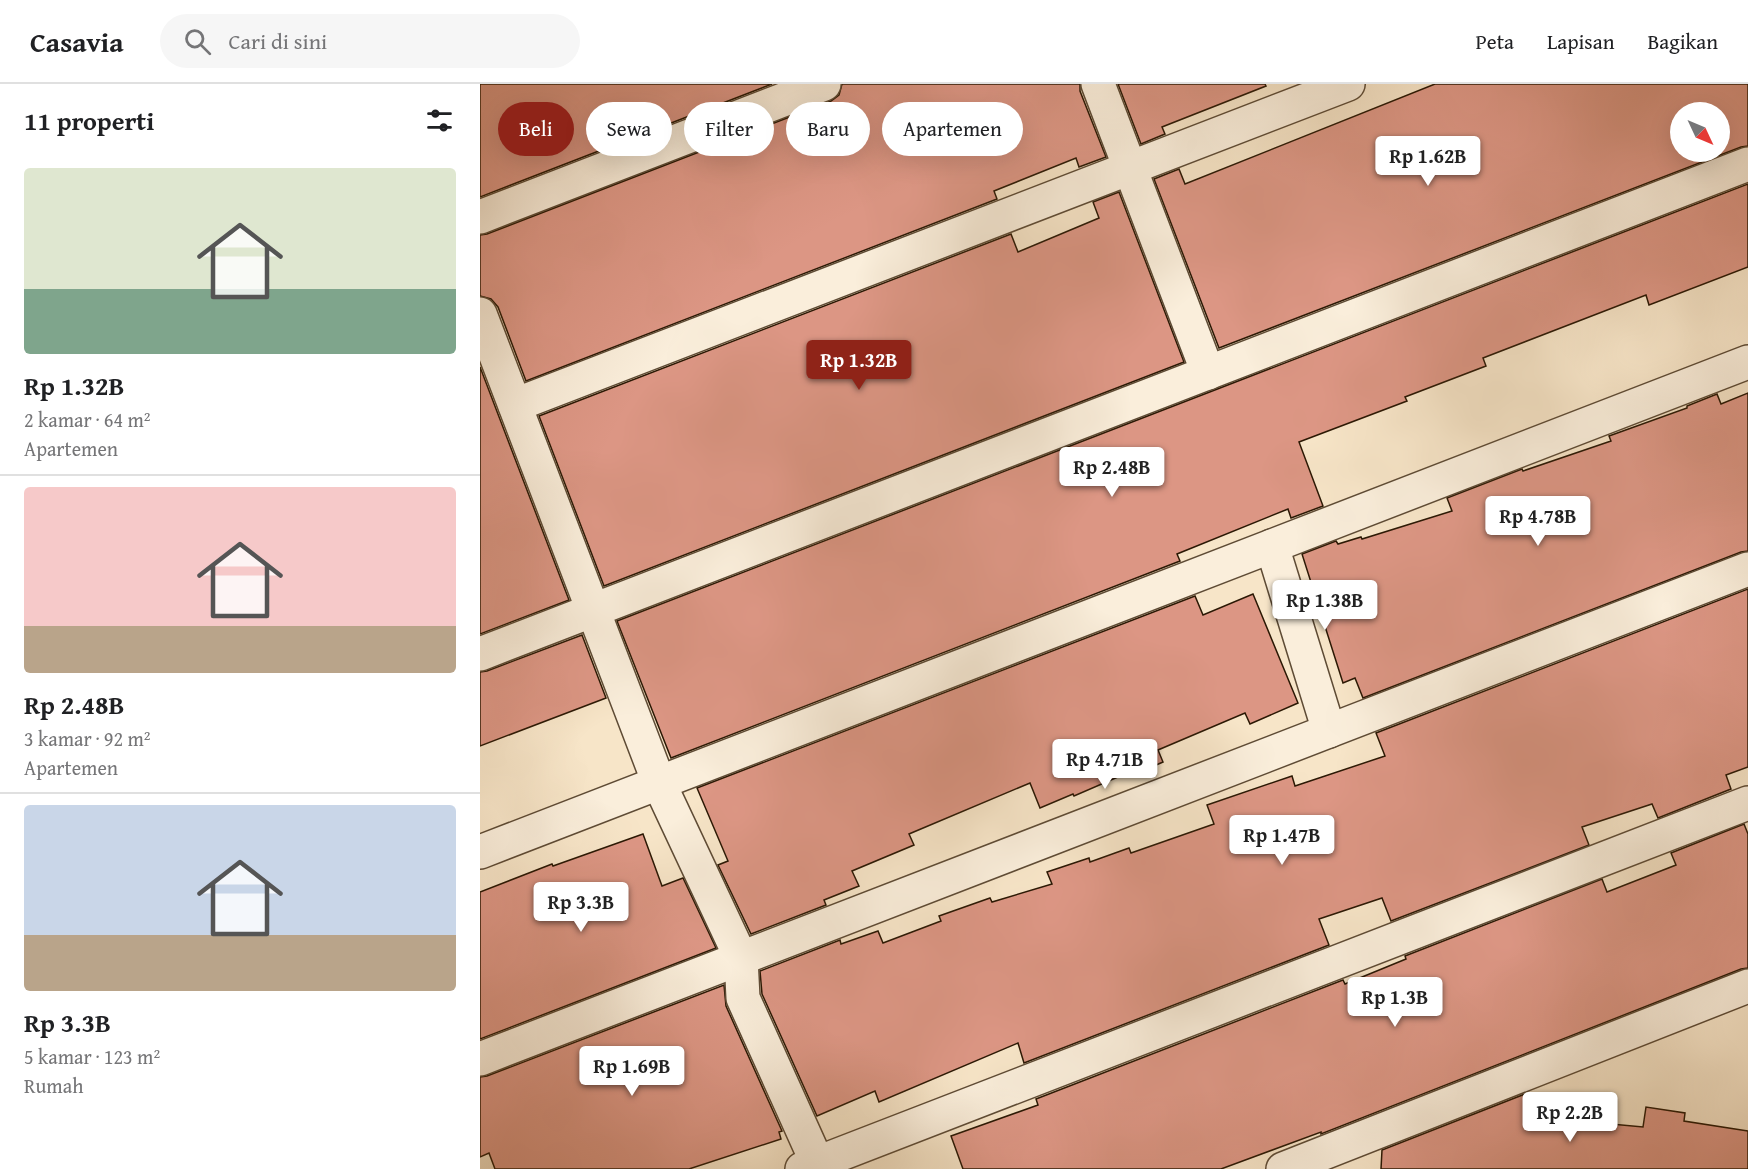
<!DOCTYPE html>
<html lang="id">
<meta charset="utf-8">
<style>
:root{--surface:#fff;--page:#f6f6f6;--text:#202124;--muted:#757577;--line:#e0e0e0;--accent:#8f2418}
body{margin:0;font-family:"Gentium Book Plus",serif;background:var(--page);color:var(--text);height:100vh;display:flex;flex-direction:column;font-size:22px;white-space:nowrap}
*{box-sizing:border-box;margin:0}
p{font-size:20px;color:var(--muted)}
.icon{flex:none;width:33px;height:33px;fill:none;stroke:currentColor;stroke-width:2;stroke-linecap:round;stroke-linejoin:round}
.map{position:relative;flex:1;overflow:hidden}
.drawer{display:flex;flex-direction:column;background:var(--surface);width:480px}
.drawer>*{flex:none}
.banner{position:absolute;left:18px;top:18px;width:570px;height:54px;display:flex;gap:12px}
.needle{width:39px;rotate:134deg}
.fabs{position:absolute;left:1190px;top:18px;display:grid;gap:12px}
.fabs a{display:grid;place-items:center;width:60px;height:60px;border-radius:50%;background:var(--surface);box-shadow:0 6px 24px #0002;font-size:30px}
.price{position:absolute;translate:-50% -51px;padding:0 14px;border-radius:6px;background:#fff;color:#222;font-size:20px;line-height:39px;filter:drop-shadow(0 2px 3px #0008)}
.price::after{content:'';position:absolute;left:50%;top:36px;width:18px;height:14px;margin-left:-9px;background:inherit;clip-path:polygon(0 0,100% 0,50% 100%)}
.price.selected{background:var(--accent);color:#fff}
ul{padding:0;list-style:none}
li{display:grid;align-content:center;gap:12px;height:318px;padding:0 24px}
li+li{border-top:2px solid var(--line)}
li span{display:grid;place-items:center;height:186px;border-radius:6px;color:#555}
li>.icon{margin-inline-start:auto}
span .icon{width:108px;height:108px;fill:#fffc;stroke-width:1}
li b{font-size:26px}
h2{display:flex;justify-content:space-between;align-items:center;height:72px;padding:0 24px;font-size:26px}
.pill{padding:0 21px;border-radius:27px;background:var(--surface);box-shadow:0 6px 24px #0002;font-size:21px;line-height:54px}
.pill.selected{background:var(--accent);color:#fff}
header{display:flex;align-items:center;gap:36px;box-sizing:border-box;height:84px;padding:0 30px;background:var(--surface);border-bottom:2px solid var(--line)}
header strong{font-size:28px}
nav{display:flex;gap:33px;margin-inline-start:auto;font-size:21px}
.search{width:420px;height:54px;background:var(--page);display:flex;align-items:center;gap:15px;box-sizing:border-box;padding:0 21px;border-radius:33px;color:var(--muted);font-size:22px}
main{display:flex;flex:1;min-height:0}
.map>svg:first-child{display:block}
</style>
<header>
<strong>Casavia</strong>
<div class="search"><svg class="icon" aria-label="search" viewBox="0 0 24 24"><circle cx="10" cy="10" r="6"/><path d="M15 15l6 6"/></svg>Cari di sini</div>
<nav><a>Peta</a><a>Lapisan</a><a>Bagikan</a></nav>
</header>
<main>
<section class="drawer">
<h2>11 properti<svg class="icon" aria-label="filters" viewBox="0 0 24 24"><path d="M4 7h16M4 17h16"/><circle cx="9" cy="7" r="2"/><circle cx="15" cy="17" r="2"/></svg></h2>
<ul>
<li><span style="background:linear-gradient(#dfe7d0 65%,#7fa58c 0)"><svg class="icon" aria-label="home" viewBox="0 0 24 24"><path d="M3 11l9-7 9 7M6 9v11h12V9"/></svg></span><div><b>Rp 1.32B</b><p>2 kamar · 64 m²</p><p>Apartemen</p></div></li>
<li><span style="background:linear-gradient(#f6c9c9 75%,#b9a48a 0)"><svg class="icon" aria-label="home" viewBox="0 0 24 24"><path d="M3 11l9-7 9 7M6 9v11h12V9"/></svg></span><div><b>Rp 2.48B</b><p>3 kamar · 92 m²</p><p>Apartemen</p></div></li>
<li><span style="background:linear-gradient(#c9d6e8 70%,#b9a48a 0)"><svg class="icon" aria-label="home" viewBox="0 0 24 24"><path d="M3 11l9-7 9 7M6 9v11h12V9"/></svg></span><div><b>Rp 3.3B</b><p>5 kamar · 123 m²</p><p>Rumah</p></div></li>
</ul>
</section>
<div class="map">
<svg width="1268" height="1085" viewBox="0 0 1268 1085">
<rect width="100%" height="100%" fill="#f7e5c8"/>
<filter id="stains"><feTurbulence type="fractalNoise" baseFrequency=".00333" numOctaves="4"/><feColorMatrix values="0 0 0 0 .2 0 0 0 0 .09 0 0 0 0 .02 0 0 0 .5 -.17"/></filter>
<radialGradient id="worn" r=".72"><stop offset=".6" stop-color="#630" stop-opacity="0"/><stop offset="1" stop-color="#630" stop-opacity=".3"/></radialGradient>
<g fill="#dc9684" stroke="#2b1804" stroke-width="1.5" fill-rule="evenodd">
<polygon points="0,0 292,0 0,113"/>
<polygon points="362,0 600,0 600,7 626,73 599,83 596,74 514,107 517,115 46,297 18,223 11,215 0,212 0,151 7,150 351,17 359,11"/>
<polygon points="638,0 785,0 786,2 682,43 685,50 661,60"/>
<path d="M955,0H1268V62L1261,63L739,264L674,95L699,85L705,100ZM1200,28H1239V68H1200Z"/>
<polygon points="1268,100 1268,183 1169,221 1166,211 1003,274 1006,282 925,313 927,317 819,358 843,422 811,434 808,425 697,470 700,477 191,674 137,537"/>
<polygon points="639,108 704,278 124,502 59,332 531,150 538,168 619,134 613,118"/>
<polygon points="0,283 89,516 0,550"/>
<polygon points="1268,309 1268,467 1261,468 883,614 875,594 863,599 822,470 856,457 858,460 881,453 882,455 972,427 967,414 1042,385 1043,387 1131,357 1129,352 1207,324 1207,322 1237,310 1241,320"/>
<polygon points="1268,505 1268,683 1246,691 1251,705 1178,734 1172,720 1102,743 1109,761 911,837 902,814 839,835 849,861 544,979 538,959 399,1018 395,1007 337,1032 282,910 280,887 360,856 361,860 398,847 403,859 461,837 459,832 510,814 512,818 572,800 567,788 609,774 610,778 649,764 651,769 734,740 727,721 812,692 815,702 905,672 896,649"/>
<polygon points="773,510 818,619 770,640 765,629 678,666 683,678 648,693 647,689 594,712 593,710 560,724 550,699 429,750 434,761 372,787 379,802 344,816 346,821 271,850 238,781 248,777 217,704 715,512 723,531"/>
<polygon points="102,551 126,614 0,662 0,588 7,587"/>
<polygon points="1264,740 1268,750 1268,884 1261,885 841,1050 841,1048 741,1085 483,1085 471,1052 558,1021 556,1015 863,896 865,900 926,875 925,872 1122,795 1127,808 1196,781 1191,769"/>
<polygon points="163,750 182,802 203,794 236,864 0,955 0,808 72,780 73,782"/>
<polygon points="244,901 246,922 302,1047 299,1048 301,1055 209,1085 15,1085 9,1069 0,1073 0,993 7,992"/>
<polygon points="1045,1010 1044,1027 1089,1030 1088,1036 1163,1043 1166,1023 1205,1029 1204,1037 1268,1047 1268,1085 901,1085 902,1066"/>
</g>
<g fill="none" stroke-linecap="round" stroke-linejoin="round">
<defs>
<g id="minor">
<polyline points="618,0 728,289"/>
<polyline points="0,133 344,0"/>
<polyline points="0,230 179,699 261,874 263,914 340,1085"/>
<polyline points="35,321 868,0"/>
<polyline points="792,462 849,647"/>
<polyline points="0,570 1268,80"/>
<polyline points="0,768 1268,278"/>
<polyline points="0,975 1268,485"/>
<polyline points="322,1085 1268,719"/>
<polyline points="803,1085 1268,902"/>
</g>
</defs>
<use href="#minor" stroke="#5e4b35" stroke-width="36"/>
<use href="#minor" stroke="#faeedb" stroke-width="33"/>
</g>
<rect width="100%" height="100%" filter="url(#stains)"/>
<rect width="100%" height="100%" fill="url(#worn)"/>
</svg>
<div class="fabs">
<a><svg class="needle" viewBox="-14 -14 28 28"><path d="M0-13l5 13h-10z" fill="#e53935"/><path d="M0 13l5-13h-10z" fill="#757577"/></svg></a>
</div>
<b class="price" style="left:948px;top:103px">Rp 1.62B</b>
<b class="price selected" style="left:379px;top:307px">Rp 1.32B</b>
<b class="price" style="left:632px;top:414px">Rp 2.48B</b>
<b class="price" style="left:1058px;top:463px">Rp 4.78B</b>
<b class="price" style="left:845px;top:547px">Rp 1.38B</b>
<b class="price" style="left:625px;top:706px">Rp 4.71B</b>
<b class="price" style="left:802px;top:782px">Rp 1.47B</b>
<b class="price" style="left:101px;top:849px">Rp 3.3B</b>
<b class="price" style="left:915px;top:944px">Rp 1.3B</b>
<b class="price" style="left:152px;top:1013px">Rp 1.69B</b>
<b class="price" style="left:1090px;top:1059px">Rp 2.2B</b>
<div class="banner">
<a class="pill selected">Beli</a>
<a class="pill">Sewa</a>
<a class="pill">Filter</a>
<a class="pill">Baru</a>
<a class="pill">Apartemen</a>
</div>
</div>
</main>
